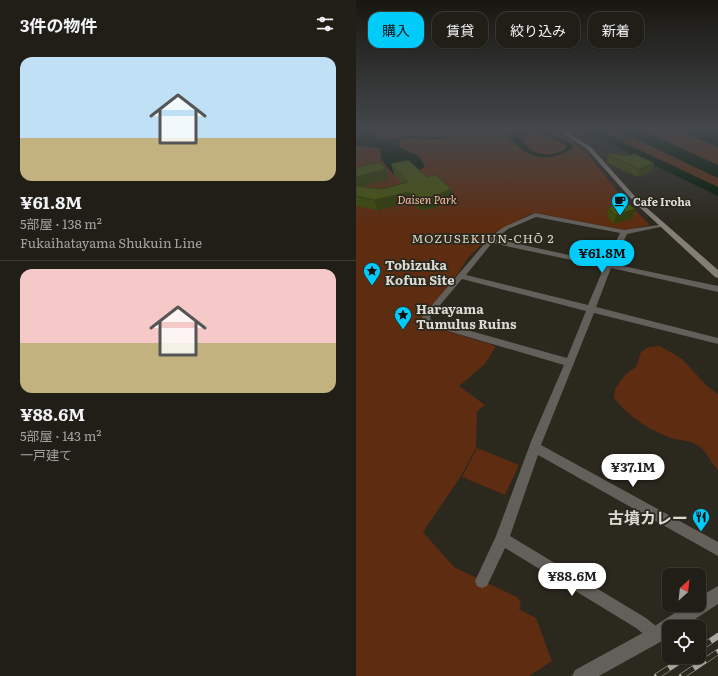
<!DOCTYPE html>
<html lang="ja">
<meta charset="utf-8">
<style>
:root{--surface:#201e16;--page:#28271f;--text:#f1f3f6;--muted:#a2a2a1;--line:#3d3c35;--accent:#00cbf9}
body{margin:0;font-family:Literata,"Noto Sans JP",serif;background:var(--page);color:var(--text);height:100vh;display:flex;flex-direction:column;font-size:15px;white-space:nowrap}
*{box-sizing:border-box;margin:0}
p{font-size:13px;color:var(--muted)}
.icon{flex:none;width:22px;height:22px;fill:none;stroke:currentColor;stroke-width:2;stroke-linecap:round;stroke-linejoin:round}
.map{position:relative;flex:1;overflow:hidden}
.drawer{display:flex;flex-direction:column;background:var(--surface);width:356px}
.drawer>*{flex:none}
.guide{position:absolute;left:12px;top:12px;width:290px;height:36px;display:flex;gap:8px}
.needle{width:26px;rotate:27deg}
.controls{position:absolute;left:306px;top:568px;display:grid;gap:8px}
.controls a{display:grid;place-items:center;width:44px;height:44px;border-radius:8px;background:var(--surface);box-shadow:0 1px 3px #0004,0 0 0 1px var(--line);font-size:20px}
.price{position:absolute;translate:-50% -34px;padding:0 9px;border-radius:14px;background:#fff;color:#222;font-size:13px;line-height:26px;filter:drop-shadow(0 1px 2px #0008)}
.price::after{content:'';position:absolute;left:50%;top:24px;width:12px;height:9px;margin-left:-6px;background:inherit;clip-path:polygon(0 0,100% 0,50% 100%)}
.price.active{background:var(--accent);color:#111}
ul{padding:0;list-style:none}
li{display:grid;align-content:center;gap:8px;height:212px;padding:0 20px}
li+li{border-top:1px solid var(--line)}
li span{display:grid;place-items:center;height:124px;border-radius:12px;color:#555}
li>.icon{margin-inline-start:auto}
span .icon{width:72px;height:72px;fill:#fffc;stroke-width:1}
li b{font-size:17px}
h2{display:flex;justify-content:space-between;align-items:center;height:48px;padding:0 20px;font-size:17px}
.pill{padding:0 14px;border-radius:12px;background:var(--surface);box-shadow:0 1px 3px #0004,0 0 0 1px var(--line);font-size:14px;line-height:36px}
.pill.active{background:var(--accent);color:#111}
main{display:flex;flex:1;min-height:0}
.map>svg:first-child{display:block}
</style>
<main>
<section class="drawer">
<h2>3件の物件<svg class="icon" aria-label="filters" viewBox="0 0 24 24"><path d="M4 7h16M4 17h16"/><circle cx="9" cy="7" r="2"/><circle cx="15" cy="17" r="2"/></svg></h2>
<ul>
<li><span style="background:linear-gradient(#bfe0f5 65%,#c2b280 0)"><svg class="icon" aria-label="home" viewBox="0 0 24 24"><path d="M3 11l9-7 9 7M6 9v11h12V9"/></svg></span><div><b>¥61.8M</b><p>5部屋 · 138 m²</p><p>Fukaihatayama Shukuin Line</p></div></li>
<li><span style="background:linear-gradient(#f6c9c9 60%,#c2b280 0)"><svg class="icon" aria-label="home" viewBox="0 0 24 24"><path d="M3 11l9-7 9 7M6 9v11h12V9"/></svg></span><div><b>¥88.6M</b><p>5部屋 · 143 m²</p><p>一戸建て</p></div></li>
</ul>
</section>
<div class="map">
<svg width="362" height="676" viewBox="0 0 362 676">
<rect width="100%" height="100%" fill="#2b281e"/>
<g fill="#5e2c11">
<polygon points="0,129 193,129 215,140 234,157 265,196 294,225 268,230 181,213 174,214 136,234 112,258 101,275 64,323 140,346 129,364 103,386 129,405 121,411 120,448 105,476 67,532 98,567 161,597 165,602 163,609 180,618 196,661 173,676 0,676"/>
<polygon points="283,129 317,129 362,147 362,165"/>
<polygon points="278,138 362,178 362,187 266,142"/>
<path d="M304,346L326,359L351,386L362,394V470C353,461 350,448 337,443C332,440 325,441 319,439C297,433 272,416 258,398L259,389L270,374L280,367L285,352L293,347Z"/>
<polygon points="121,448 163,465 149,495 106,477"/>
</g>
<g fill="#001602" fill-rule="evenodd">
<polygon points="0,129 16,129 23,140 44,138 43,147 63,156 69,167 61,171 37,174 25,159 24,148 0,146"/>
<path d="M176,129H184L214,142L217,147C207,157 185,161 172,153C164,149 157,141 150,135ZM180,132L210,145V148C201,156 181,157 171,147C166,142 171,142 162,136Z"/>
<polygon points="259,129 283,129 362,165 362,178"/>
<polygon points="317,129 362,129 362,147"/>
<polygon points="243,131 362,187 362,196 234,134"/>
</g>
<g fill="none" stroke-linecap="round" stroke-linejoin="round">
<path stroke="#001602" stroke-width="2" d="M44,138C62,134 79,142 96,135"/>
<path fill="#635f5b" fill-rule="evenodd" d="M179,213L268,230L309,224V226L271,234L257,264L362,286V292L255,268L240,307L362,338V344L238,313L185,445L362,542V556L182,455L154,536L290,618L305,630L308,635L305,640L300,643L295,640L280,628L149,548L131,586L126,588L121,586L119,581L140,536L176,439L208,365L68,324L66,317L135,236L148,227ZM180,217L264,233L250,263L139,239L152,229ZM136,243L248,267L232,305L110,275ZM106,279L230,311L211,358L75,320L74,317Z"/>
<polygon fill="#635f5b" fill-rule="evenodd" points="362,586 362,604 327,627 313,627 313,636 306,641 243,676 216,676 219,670 294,629 331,605 343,605 343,597"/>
<polygon fill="#847e77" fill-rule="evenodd" points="200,129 206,129 235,147 283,201 362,270 362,278 359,277 279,203 231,149"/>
<defs>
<g id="rail">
<polyline points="343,649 362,636"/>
<polyline points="301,676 330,657"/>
<polyline points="326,676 362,652"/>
</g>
</defs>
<use href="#rail" stroke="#a9a8a0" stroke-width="6"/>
<use href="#rail" stroke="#2b281e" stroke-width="5" stroke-dasharray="14" stroke-linecap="butt"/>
</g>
<g fill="#3c4a0a">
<polygon points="252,153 298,163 297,171 282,177 251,163 251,161"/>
<polygon points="35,164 71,177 95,189 97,199 79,208 63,210 56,202 22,210 0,206 0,168 30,169 33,179 4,187 27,189 46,183 38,174"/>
<polygon points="257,200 277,218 258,224 251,216 252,208 256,206"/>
</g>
<g fill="#313c08">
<polygon points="298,163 297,171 282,177 283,169"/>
<polygon points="30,169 33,179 0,188 0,177"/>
<polygon points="95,189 97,199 79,208 63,210 61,199"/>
<polygon points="53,192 56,202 22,210 18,200"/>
<polygon points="279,209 277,218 258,224 260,215"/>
</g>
<g fill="#46560c" stroke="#313c08">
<polygon points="252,153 273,156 278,154 298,163 283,169 252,155"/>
<polygon points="52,160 71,177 80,175 95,189 77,197 61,199 53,192 18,200 0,196 0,186 27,189 52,182 35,164"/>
<polygon points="23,162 30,169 0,177 0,168"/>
<polygon points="257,200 268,200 279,209 260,215 252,208 258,205"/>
</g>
<linearGradient id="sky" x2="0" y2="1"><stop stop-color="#181610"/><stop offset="0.58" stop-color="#44484c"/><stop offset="1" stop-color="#44484c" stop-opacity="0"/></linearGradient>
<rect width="362" height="224" fill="url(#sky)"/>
<defs>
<symbol id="cafe-pin" viewBox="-11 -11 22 30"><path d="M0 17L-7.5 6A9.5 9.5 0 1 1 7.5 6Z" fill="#00cbf9" stroke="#2b281e"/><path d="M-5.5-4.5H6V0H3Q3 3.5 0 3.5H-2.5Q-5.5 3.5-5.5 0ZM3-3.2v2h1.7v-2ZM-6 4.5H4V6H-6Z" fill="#111"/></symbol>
<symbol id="sight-pin" viewBox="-11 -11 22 30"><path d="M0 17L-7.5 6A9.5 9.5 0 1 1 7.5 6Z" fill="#00cbf9" stroke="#2b281e"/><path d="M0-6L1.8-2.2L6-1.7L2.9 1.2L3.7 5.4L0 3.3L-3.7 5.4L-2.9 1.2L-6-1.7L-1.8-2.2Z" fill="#111"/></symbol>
<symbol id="restaurant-pin" viewBox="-11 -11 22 30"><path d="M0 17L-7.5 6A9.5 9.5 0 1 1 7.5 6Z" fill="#00cbf9" stroke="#2b281e"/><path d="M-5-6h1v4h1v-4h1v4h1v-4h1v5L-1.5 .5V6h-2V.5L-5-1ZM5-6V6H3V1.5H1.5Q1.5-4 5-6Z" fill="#111"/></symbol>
</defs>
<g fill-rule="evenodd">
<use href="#cafe-pin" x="254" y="191" width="20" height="27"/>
<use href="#sight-pin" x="6" y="261" width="20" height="27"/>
<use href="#sight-pin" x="37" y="305" width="20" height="27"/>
<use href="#restaurant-pin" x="335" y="507" width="20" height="27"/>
</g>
<g text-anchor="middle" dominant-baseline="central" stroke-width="3.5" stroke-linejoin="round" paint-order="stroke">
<g font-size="11" font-style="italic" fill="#f6bda2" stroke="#2b281e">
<text x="71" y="199">Daisen Park</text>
</g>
<g font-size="11" font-weight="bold" fill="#dbdad3" stroke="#2b281e" text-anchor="start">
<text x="277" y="201">Cafe Iroha</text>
</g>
<g font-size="12" letter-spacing="1" fill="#dad7c9" stroke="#2b281e">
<text x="127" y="238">MOZUSEKIUN-CHŌ 2</text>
</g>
<g font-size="13" font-weight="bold" fill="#dbdad3" stroke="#2b281e" text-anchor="start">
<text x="29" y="264">Tobizuka<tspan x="29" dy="15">Kofun Site</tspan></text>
<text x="60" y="308">Harayama<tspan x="60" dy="15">Tumulus Ruins</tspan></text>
</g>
<g font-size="16" font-weight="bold" fill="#dbdad3" stroke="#2b281e" text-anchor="end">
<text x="332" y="517">古墳カレー</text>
</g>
</g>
</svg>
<div class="controls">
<a><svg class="needle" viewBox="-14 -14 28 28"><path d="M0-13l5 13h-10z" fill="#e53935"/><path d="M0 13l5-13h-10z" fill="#a2a2a1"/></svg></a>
<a><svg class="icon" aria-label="locate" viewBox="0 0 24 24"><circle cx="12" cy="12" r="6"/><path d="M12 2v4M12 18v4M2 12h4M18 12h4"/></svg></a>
</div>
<b class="price active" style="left:246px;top:274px">¥61.8M</b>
<b class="price" style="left:277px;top:488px">¥37.1M</b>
<b class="price" style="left:216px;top:597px">¥88.6M</b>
<div class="guide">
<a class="pill active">購入</a>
<a class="pill">賃貸</a>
<a class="pill">絞り込み</a>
<a class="pill">新着</a>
</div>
</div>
</main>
